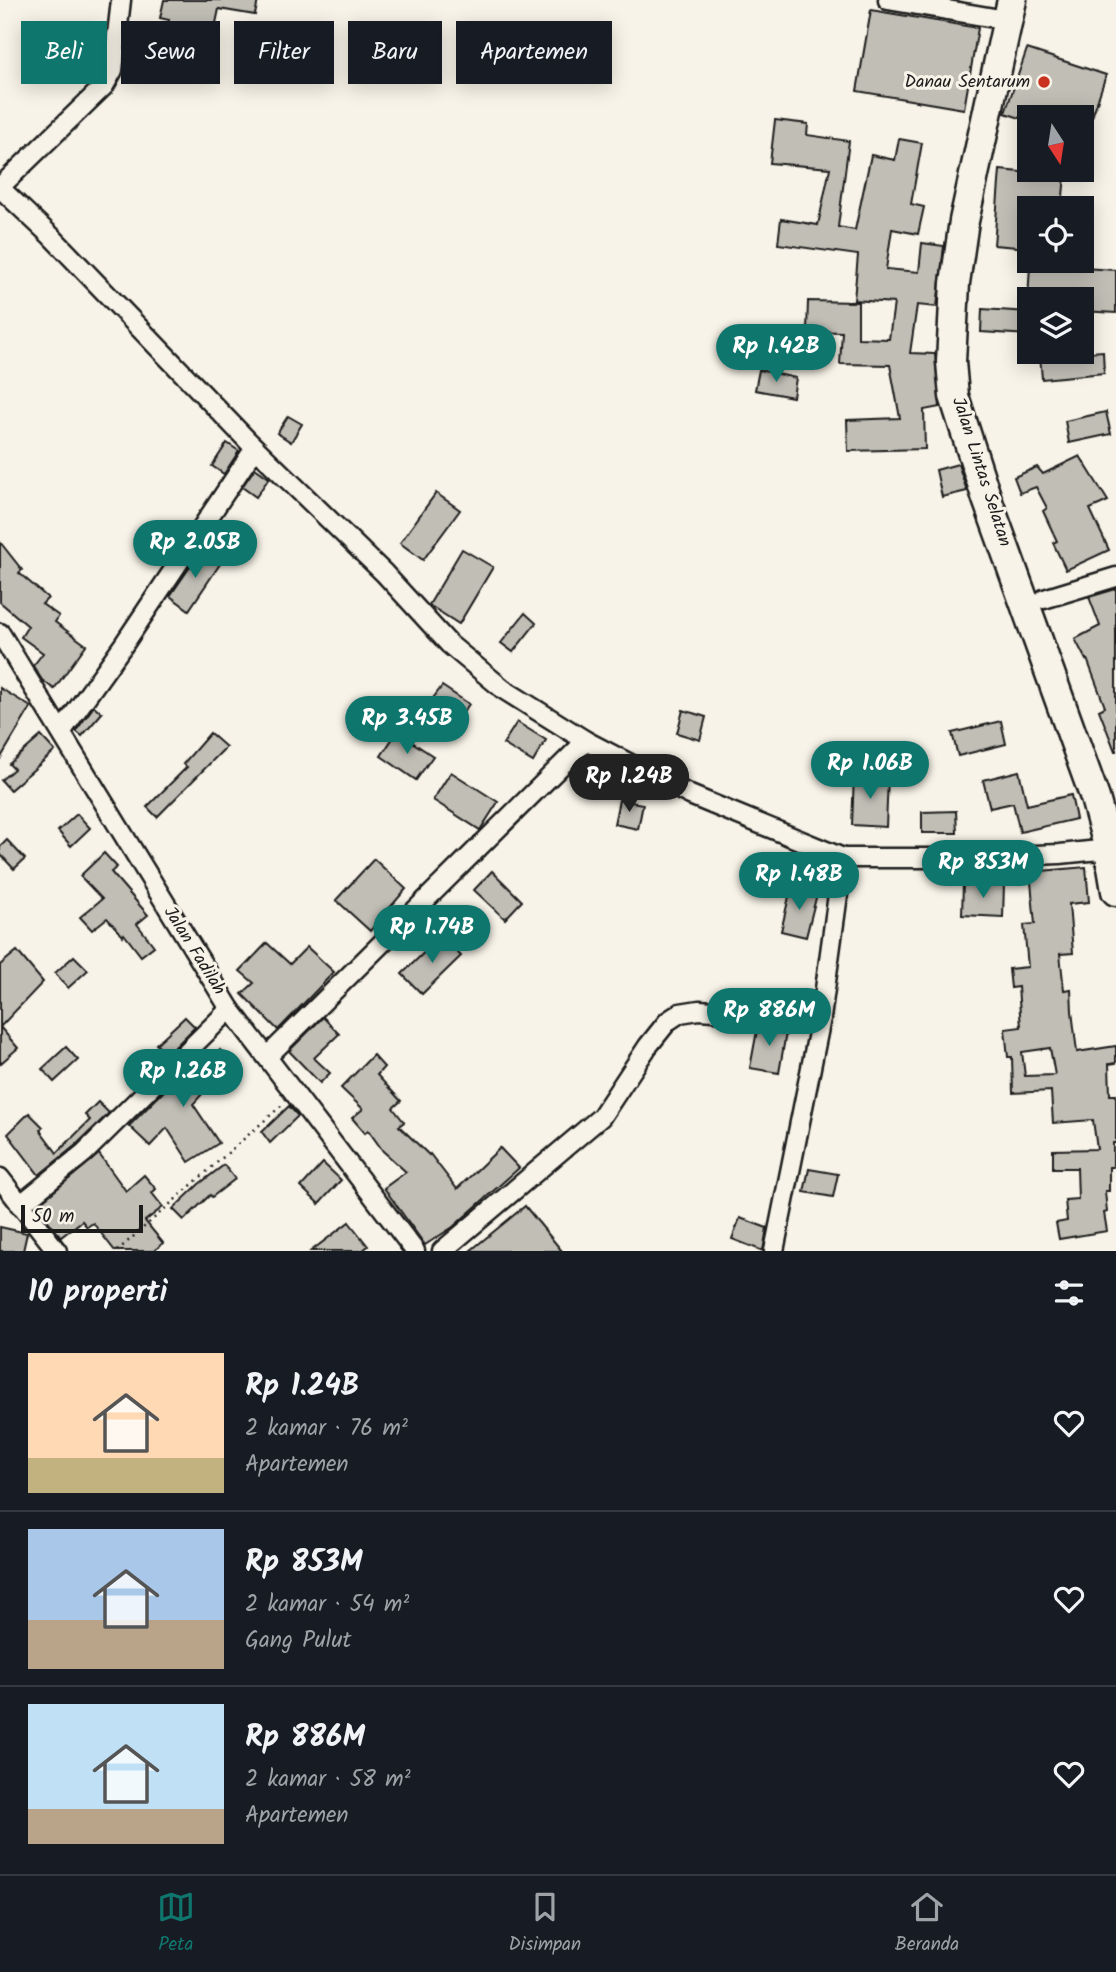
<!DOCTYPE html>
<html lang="id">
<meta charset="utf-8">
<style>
:root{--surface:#171b24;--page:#242831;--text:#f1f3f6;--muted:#9ea1a6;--line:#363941;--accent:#0f766e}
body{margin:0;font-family:Kalam,sans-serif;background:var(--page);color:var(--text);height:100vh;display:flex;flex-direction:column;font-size:26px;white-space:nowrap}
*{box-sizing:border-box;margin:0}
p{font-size:23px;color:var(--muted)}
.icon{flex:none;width:38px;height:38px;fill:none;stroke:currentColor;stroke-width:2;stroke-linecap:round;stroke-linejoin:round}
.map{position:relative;height:1251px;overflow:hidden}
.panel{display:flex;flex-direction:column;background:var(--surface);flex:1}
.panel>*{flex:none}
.banner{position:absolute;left:21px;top:21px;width:700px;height:63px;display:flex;gap:14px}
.needle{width:46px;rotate:168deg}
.controls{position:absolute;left:1017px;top:105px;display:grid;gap:14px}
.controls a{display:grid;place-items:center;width:77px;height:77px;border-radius:0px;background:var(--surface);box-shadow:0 4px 18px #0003;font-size:35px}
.scale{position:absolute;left:21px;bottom:18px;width:122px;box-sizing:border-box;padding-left:7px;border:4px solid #1c1c1c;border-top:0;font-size:19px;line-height:24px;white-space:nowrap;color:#1c1c1c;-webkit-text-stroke:5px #f7f3e8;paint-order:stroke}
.price{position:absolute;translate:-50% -60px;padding:0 16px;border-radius:24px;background:var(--accent);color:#fff;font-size:23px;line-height:46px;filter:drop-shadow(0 2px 4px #0008)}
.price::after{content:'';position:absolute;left:50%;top:42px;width:21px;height:16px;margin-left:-10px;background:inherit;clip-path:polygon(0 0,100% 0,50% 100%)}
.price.selected{background:#222;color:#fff}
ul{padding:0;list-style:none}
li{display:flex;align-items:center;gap:21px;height:175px;padding:0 28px}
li+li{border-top:2px solid var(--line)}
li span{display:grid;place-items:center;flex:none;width:196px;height:140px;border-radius:0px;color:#555}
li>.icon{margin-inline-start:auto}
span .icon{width:84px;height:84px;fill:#fffc;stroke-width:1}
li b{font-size:30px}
h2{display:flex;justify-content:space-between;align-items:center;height:84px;padding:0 28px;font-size:30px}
.tag{padding:0 24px;border-radius:0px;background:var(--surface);box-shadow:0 4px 18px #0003;font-size:24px;line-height:63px}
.tag.selected{background:var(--accent);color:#fff}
.dock{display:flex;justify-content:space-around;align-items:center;height:98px;border-top:2px solid var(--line);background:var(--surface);font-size:19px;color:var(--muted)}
.dock a{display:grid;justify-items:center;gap:4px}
.dock .selected{color:var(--accent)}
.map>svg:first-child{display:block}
</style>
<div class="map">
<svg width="1116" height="1251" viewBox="0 0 1116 1251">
<rect width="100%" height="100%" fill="#f7f3e8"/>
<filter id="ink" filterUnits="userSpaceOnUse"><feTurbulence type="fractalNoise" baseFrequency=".0143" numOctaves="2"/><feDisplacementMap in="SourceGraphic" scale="14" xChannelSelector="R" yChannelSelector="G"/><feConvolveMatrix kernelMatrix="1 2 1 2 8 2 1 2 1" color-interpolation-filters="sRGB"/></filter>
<g filter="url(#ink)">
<g fill="#c0beb5" stroke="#1c1c1c" stroke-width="2" fill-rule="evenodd">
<polygon points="164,0 258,0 255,15 219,9 215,28 202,26 198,47 165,40 169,20 160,18"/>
<polygon points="871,10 978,28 964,109 857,91"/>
<polygon points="1027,49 1106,75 1092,117 1029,117 1029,121 1005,113"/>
<polygon points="775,120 808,124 807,135 849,141 838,227 855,230 871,155 895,160 899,139 922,143 911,204 924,207 918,234 892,229 886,269 919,272 922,243 944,246 937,307 917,305 910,353 935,354 940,407 924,410 925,449 848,451 847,420 900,418 890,365 840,364 842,332 807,331 808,301 858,302 858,338 889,339 894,303 854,300 858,255 778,244 781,219 818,225 830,168 770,163"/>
<polygon points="1000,170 1065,176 1062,206 1029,203 1029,248 994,245"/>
<polygon points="1030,265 1116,270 1116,313 1082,311 1082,299 1028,299"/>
<polygon points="982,309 1029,312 1029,335 981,332"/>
<polygon points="1103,351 1104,373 1042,379 1040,356"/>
<polygon points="759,370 796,378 793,397 755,390"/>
<polygon points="1106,412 1111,434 1069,443 1065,421"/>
<polygon points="288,416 302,424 291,442 277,433"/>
<polygon points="227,443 239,451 224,474 212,466"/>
<polygon points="1080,456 1108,501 1090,509 1109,550 1066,570 1053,543 1057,541 1043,511 1047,508 1036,487 1020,493 1014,477 1037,467 1043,474"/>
<polygon points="958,464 967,491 942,497 936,470"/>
<polygon points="255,468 269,478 256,497 242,487"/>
<polygon points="436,493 460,510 423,560 400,543"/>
<polygon points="0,542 22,570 19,573 48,598 42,604 59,616 55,622 86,645 54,689 42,680 33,666 43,653 21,637 28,626 0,602"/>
<polygon points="462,549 493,567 459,624 429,605"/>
<polygon points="201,551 220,564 189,610 170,596"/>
<polygon points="1116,589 1116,751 1115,751 1099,710 1105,707 1087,659 1086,660 1075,639 1100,626 1089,597"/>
<polygon points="525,613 536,623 513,652 501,643"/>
<polygon points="442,686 469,704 450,731 423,712"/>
<polygon points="0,688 31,707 0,759"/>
<polygon points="94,706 102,713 82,736 76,731"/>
<polygon points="683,710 706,717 700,740 677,733"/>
<polygon points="1001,721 1006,744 958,756 952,733"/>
<polygon points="517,722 546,740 533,762 503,744"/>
<polygon points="397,732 433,756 416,780 381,756"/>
<polygon points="210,733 226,747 157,817 147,807 187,767 183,764"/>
<polygon points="41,736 55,751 10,790 1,780 14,769 9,764"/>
<polygon points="1019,771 1027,805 1071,795 1076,819 1020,832 1013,803 990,808 983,780"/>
<polygon points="451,772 498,802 480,830 433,800"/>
<polygon points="854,775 888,777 886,827 852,825"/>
<polygon points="619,800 643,804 638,829 614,824"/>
<polygon points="956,811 957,833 922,833 922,812"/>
<polygon points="77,814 90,828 71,846 58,831"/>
<polygon points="7,840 25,859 14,869 0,854 0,847"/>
<polygon points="104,853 117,867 111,872 148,915 137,924 154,946 141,956 124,934 123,936 107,918 92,930 80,917 102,899 80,876"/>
<polygon points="374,859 406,889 370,931 336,900"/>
<path d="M1086,867L1089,902L1069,904L1073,953L1060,954L1064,990L1071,989L1072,1011L1077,1052L1116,1046V1063L1109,1064L1110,1095H1116V1143H1113V1167H1109V1191H1105L1107,1212L1104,1213L1107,1231L1059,1239L1056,1223L1067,1221L1065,1200L1078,1199L1077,1168H1053V1150L1097,1149L1093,1120L1053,1123L1051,1091L1013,1093L1012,1057H1008L1005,1029L1021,1027L1018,987L1011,988L1009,969L1028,967L1024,925L1035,924L1030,872ZM1050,1048L1055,1075L1025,1076L1022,1052Z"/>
<polygon points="492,871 522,901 505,919 474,890"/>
<polygon points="963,883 1004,884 1003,917 962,915"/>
<polygon points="791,888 817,894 806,937 781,931"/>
<polygon points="441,936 461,956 422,994 402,974"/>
<polygon points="267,943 290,964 307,947 334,972 278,1030 242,994 254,983 240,971"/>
<polygon points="17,951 43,982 0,1027 18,1048 0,1064 0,965"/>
<polygon points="74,956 88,970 68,988 55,973"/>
<polygon points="185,1017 195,1027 167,1055 156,1044"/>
<polygon points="323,1017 339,1034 314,1058 330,1073 320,1083 289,1051"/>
<polygon points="758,1025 787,1027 779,1073 750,1068"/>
<polygon points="66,1047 78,1060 54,1082 42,1069"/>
<polygon points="220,1050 232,1061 193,1104 219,1143 189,1162 167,1128 150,1146 129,1126 199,1056 207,1065"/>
<polygon points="373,1055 384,1067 377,1075 401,1101 393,1108 404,1122 399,1126 429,1155 430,1154 457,1189 500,1148 519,1168 453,1227 425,1245 384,1188 406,1172 383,1151 368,1130 365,1133 352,1118 363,1109 341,1088"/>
<polygon points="98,1102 109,1113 76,1145 39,1175 8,1134 29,1113 43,1127 40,1130 57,1153 90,1120 85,1115"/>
<polygon points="289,1106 298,1116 270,1143 262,1132"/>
<polygon points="99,1154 126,1191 144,1175 156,1189 152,1193 163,1207 145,1221 163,1243 154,1251 115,1251 93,1223 87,1227 82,1221 61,1237 36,1206"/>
<polygon points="323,1163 341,1180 319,1204 301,1187"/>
<polygon points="224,1165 235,1179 212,1197 210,1195 184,1220 173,1209 199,1184"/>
<polygon points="809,1169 838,1174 833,1197 804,1192"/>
<polygon points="525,1206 562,1251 470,1251"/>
<polygon points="740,1218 767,1228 763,1251 732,1239"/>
<polygon points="349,1222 368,1246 362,1251 311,1251"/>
<polygon points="0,1227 27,1233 23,1251 0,1251"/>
</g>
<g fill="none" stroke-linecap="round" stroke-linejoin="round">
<defs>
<g id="minor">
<polyline points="888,0 1006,20"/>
<polyline points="0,187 104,86 113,70 121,0"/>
<polyline points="0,188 51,236 248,441 384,573 449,644 503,689 586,741 690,795 843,858 950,858 1060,854 1109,849"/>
<polyline points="1044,599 1116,577"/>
<polyline points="0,633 230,1009 415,1251"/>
<polyline points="62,731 124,644 255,448"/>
<polyline points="267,1057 586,741"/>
<polyline points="0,1178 57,1251"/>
<polyline points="20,1205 84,1153 230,1009"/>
<polyline points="442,1251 601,1117 648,1046 668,1021 680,1013 699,1010 821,1018"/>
<polyline points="774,1251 821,1018 843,858"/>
</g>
<polyline id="trunk" points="1012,0 964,221 955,283 951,362 954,396 987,499 1095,798 1109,849 1116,891"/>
</defs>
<use href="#minor" stroke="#1c1c1c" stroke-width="23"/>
<use href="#trunk" stroke="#1c1c1c" stroke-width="33"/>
<polyline stroke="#1c1c1c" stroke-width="2.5" stroke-dasharray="2 5" stroke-linecap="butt" points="117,1251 281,1106"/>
<use href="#minor" stroke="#f7f3e8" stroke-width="18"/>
<use href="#trunk" stroke="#f7f3e8" stroke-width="28"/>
</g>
</g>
<circle fill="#c8321e" stroke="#f7f3e8" stroke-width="2.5" cx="1044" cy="82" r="7"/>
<g text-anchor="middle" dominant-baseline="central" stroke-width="6" stroke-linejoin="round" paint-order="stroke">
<g font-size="18" fill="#1c1c1c" stroke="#f7f3e8" text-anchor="end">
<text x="1030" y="82">Danau Sentarum</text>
</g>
<g font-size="18" fill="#1c1c1c" stroke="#f7f3e8">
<text transform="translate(981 472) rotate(72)">Jalan Lintas Selatan</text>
<text transform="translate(194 951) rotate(58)">Jalan Fadilah</text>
</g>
</g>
</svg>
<div class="controls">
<a><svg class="needle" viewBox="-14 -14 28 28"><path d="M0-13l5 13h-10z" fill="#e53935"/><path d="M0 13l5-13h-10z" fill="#9ea1a6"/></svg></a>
<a><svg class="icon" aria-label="locate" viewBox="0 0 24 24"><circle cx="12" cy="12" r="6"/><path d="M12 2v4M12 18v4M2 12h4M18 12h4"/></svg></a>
<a><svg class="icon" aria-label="layers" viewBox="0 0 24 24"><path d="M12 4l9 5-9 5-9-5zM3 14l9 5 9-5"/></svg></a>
</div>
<div class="scale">50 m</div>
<b class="price" style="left:776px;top:384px">Rp 1.42B</b>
<b class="price" style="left:195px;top:580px">Rp 2.05B</b>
<b class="price" style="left:407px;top:756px">Rp 3.45B</b>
<b class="price" style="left:870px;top:801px">Rp 1.06B</b>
<b class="price selected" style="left:629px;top:814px">Rp 1.24B</b>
<b class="price" style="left:983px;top:900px">Rp 853M</b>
<b class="price" style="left:799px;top:912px">Rp 1.48B</b>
<b class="price" style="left:432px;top:965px">Rp 1.74B</b>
<b class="price" style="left:769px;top:1048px">Rp 886M</b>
<b class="price" style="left:183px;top:1109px">Rp 1.26B</b>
<div class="banner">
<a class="tag selected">Beli</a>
<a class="tag">Sewa</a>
<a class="tag">Filter</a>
<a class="tag">Baru</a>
<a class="tag">Apartemen</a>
</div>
</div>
<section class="panel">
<h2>10 properti<svg class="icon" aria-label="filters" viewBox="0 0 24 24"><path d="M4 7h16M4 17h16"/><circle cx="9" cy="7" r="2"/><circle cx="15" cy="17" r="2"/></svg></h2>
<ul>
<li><span style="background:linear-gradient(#ffd9b3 75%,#c2b280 0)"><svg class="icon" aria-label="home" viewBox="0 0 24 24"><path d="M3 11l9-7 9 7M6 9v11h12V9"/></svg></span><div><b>Rp 1.24B</b><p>2 kamar · 76 m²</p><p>Apartemen</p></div><svg class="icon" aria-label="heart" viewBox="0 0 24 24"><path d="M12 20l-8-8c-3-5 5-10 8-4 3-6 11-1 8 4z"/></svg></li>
<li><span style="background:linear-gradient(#a9c7e8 65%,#b9a48a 0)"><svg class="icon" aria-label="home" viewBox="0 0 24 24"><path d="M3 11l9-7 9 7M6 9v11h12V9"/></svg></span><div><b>Rp 853M</b><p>2 kamar · 54 m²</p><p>Gang Pulut</p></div><svg class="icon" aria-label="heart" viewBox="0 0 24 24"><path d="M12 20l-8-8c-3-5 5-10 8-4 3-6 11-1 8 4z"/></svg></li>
<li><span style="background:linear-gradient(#bfe0f5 75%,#b9a48a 0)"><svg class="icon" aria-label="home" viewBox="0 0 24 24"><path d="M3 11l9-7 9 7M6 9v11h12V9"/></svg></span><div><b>Rp 886M</b><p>2 kamar · 58 m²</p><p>Apartemen</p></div><svg class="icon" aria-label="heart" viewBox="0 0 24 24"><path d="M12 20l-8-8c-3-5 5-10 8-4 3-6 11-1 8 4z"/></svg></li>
</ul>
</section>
<nav class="dock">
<a class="selected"><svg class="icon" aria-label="map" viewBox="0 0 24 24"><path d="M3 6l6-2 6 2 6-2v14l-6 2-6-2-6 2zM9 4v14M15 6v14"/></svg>Peta</a>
<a><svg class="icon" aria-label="saved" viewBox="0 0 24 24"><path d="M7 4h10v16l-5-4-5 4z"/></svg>Disimpan</a>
<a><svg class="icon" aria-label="home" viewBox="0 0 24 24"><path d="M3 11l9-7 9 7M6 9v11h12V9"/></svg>Beranda</a>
</nav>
